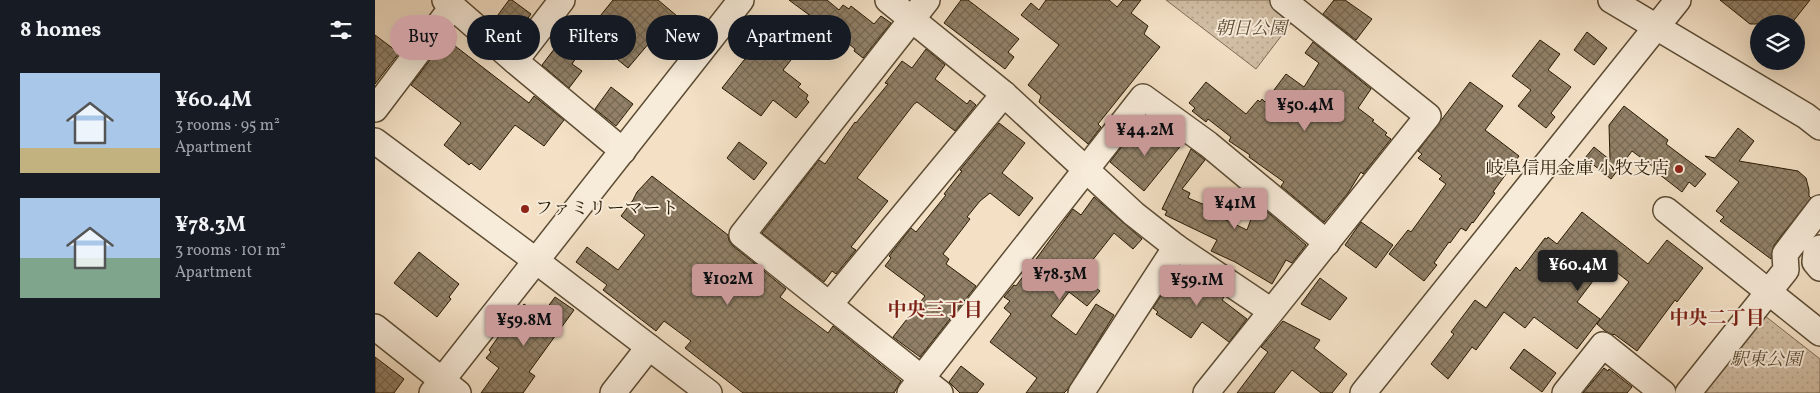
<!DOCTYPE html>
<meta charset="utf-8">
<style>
:root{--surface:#171b24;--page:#242831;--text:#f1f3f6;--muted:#9ea1a6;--accent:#c59692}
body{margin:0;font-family:Vollkorn,"Noto Serif JP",serif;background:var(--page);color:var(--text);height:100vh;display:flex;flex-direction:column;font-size:19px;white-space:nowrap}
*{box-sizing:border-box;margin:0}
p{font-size:16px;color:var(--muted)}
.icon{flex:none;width:28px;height:28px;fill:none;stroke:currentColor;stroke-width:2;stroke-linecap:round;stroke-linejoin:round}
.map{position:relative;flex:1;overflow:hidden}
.sheet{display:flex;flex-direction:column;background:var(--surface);width:375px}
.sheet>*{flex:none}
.guide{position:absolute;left:15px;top:15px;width:475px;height:45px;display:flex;gap:10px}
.fabs{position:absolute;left:1375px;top:15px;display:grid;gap:10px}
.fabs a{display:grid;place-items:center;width:55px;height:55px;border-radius:50%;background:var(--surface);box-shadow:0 5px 20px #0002;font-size:25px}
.price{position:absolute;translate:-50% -42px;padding:0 11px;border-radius:5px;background:var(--accent);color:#111;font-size:16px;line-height:32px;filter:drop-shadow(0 1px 2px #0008)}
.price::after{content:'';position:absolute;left:50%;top:30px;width:15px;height:11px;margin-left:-8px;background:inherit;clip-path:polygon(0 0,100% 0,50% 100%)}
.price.selected{background:#222;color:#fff}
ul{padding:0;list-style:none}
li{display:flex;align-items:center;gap:15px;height:125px;padding:0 20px}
li span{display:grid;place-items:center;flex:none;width:140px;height:100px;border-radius:0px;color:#555}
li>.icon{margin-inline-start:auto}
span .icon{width:60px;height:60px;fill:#fffc;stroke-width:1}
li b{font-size:21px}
h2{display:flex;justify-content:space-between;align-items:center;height:60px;padding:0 20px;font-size:21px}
.tag{padding:0 18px;border-radius:22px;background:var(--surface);box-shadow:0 5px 20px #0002;font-size:18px;line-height:45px}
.tag.selected{background:var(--accent);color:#111}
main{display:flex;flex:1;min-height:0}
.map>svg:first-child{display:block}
</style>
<main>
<section class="sheet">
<h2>8 homes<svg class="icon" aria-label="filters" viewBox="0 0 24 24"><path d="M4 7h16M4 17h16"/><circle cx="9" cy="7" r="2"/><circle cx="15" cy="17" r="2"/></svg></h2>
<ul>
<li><span style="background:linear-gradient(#a9c7e8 75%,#c2b280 0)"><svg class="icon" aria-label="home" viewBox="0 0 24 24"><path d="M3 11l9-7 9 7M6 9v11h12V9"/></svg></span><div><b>¥60.4M</b><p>3 rooms · 95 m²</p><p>Apartment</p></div></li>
<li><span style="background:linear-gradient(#a9c7e8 60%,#7fa58c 0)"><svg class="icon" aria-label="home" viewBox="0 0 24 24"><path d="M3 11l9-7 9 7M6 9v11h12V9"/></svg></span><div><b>¥78.3M</b><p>3 rooms · 101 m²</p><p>Apartment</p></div></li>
</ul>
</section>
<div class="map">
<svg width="1445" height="393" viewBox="0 0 1445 393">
<defs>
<pattern id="park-dots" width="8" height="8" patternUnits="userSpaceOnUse" patternTransform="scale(1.25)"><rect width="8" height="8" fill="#d1bea4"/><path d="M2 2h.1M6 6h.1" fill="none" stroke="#b3a38c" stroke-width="1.8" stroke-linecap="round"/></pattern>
<pattern id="building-cross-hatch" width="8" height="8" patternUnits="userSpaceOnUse" patternTransform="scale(1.25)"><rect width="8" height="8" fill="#928168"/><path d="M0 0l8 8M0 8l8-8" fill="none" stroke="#776953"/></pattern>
</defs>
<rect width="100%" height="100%" fill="#f3e0c5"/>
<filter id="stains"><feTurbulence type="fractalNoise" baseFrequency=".004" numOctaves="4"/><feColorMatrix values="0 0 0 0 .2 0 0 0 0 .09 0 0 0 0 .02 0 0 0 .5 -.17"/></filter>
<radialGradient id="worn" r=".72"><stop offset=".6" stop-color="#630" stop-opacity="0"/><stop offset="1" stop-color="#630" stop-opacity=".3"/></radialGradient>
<g fill="url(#park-dots)" stroke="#7d6c54">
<polygon points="791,0 896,0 920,18 881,69"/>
<polygon points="1385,312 1445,359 1445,393 1322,393"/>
</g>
<g fill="url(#building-cross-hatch)" stroke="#291a03">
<polygon points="134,0 137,0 156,14 140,37 125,26 127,24 120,19"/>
<polygon points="238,0 283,0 308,21 289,44 280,36 253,68 232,51 235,48 213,31"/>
<polygon points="414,0 452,0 464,10 468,5 474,9 476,6 499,24 506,16 516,23 488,58 479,51 480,49 446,21 445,23"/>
<polygon points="586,0 593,0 644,39 633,52 639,57 630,69 569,23"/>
<polygon points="671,0 734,0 742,7 748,0 766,0 756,13 773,26 769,34 785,47 723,124 726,127 713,144 664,102 666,96 653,85 684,45 646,15 656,3 664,10"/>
<polygon points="959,0 970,0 997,19 981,40 948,14"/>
<polygon points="1345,0 1435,0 1416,24 1375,24"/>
<polygon points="375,15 382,21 384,19 424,50 408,70 426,84 423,87 433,95 431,99 434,102 421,118 398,100 386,116 347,88 377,50 366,42 370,35 363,29"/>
<polygon points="1212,32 1232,48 1219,65 1199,50"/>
<polygon points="0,35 24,53 0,84"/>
<polygon points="71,39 154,103 159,96 189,120 169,146 140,125 105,170 96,163 94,165 69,145 86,123 36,85"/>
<polygon points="1165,40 1185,54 1173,70 1196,87 1176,113 1180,117 1171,128 1143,106 1156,90 1137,76"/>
<polygon points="938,42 996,89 983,108 999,120 997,121 1012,133 1010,135 1016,139 988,174 986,172 973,193 949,222 906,186 909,182 874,157 875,155 854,141 856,137 833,119 831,122 817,111 820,108 814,103 831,82 871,114 883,100 885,102 887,99 890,102 911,74 929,87 944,63 930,53"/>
<polygon points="183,44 201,58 197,64 207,71 194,88 167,65"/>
<polygon points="551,49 570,65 560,79 592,104 595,100 601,105 580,131 542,102 539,104 482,178 513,201 476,247 481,250 461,274 457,271 449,282 387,233 444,160 450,164 480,122 481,123 513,84 510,83 527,61 537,68"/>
<polygon points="1095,82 1128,106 1110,130 1144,156 1118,192 1120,193 1098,223 1097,222 1091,231 1086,228 1075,243 1074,242 1059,263 1062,265 1049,281 1014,254 1033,230 1036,232 1071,184 1064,179 1067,176 1043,158 1047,154 1043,151"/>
<polygon points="236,87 258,104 241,126 220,109"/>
<polygon points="1249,106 1293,140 1291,144 1331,174 1320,187 1314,182 1307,192 1280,171 1281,169 1257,151 1236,179 1210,158 1219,147 1235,160 1234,125"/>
<polygon points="624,123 650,143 627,173 658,198 644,216 615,193 605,201 592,217 595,219 568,254 574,259 571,264 601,286 545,357 518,337 550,296 510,266 516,258 514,256 536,228 541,232 571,195 569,194 587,171 585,170"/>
<polygon points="762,127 784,144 793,133 808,143 769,191 735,162"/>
<polygon points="1363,128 1379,141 1364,161 1423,171 1431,178 1434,190 1434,196 1436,198 1399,245 1396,259 1345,221 1349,217 1341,211 1364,182 1330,156 1340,158"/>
<polygon points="364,142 392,163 379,180 352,158"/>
<polygon points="816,149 830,160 807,189 815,193 813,198 830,205 828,209 872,230 882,203 931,245 917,263 911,260 897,284 860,262 836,251 842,240 790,215 792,211 787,209"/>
<polygon points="277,176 353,235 354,241 358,246 411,289 405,297 453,333 458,326 526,381 519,393 368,393 310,348 316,341 289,321 281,331 228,290 232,285 201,262 212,247 243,270 270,235 246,216 258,200 262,192"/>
<polygon points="719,197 767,239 758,249 739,233 705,276 725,291 712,306 694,292 676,316 701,335 721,304 739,315 693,389 689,393 651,393 662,378 615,342 636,314 629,308 635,301 629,297 639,285 641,286 698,209 706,215"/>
<polygon points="1207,212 1273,264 1292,240 1328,268 1302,302 1300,300 1262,351 1239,334 1238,335 1230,331 1222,324 1254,282 1231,264 1202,302 1225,319 1202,349 1159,317 1150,328 1129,312 1101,350 1097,347 1073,379 1056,364 1079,334 1076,332 1100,300 1111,308 1141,267 1145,271 1170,238 1172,239 1173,237 1182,244"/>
<polygon points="986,222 1018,245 1001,268 970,245"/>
<polygon points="44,252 84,284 74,297 76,299 62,317 19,283"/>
<polygon points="805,267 849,297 847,300 872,319 854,342 827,322 816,338 781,314 783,312 778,308"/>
<polygon points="945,278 972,298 955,320 926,304"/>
<polygon points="180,297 199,310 154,372 160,376 148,393 106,393 124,368 111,358 116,352 114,350 131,326 132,327 149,304 166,316"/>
<polygon points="908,321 945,340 939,348 972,374 957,393 946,393 917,370 899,393 862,393 893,352 886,347"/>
<polygon points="1149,349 1181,373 1167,392 1135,368"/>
<polygon points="0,357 29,379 19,393 0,393"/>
<polygon points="586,366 609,384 602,393 585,393 574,382"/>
<polygon points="1229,368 1233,371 1234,369 1257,387 1252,393 1208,393"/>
</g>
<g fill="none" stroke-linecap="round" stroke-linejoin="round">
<defs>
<g id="minor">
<polyline points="70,0 140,61 248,151"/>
<polyline points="513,0 629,94 759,214 801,247 896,311"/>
<polyline points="552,0 367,235 565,393"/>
<polyline points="1236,0 1431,116 1445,127"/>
<polyline points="140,61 187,0"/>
<polyline points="0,109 78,6"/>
<polyline points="0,141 160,260 334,393"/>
<polyline points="1291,210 1445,333"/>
<polyline points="1445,248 1441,252 1440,262 1445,268"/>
<polyline points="455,304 629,94"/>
<polyline points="0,327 83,393"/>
<polyline points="57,393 366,0"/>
<polyline points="238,393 274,347"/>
<polyline points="535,393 768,97 833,144 952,243"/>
<polyline points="706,393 801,247"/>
<polyline points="831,393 1053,116 908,0"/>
<polyline points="988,393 1303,0"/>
<polyline points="1190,393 1228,345 1288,393"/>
<polyline points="1313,393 1411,270 1410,254 1445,208"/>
</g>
</defs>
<use href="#minor" stroke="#5c4c34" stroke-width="28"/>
<use href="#minor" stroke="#f7ebd9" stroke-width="25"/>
</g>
<g fill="#8f2418" stroke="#f7ebd9" stroke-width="2">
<circle cx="1304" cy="169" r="5"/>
<circle cx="150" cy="209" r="5"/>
</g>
<g text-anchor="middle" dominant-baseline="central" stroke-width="4" stroke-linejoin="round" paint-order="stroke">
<g font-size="18" font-style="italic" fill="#5b4b33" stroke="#f7ebd9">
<text x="876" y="29">朝日公園</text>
<text x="1391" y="360">駅東公園</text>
</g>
<g font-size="18" fill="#291a03" stroke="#f7ebd9" text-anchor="end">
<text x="1294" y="169">岐阜信用金庫 小牧支店</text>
<text x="160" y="209" text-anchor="start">ファミリーマート</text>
</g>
<g font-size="19" font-weight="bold" fill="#7a1f14" stroke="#f7ebd9">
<text x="560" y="311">中央三丁目</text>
<text x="1342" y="319">中央二丁目</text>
</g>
</g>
<rect width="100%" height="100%" filter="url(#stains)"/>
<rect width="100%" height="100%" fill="url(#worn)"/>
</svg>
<div class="fabs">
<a><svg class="icon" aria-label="layers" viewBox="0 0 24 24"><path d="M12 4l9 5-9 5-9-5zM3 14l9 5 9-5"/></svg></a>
</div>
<b class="price" style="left:930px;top:132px">¥50.4M</b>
<b class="price" style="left:770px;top:157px">¥44.2M</b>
<b class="price" style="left:860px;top:230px">¥41M</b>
<b class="price selected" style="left:1203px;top:292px">¥60.4M</b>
<b class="price" style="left:685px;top:301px">¥78.3M</b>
<b class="price" style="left:353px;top:306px">¥102M</b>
<b class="price" style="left:822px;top:307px">¥59.1M</b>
<b class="price" style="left:149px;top:347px">¥59.8M</b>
<div class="guide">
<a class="tag selected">Buy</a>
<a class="tag">Rent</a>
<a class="tag">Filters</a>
<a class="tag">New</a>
<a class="tag">Apartment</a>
</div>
</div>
</main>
